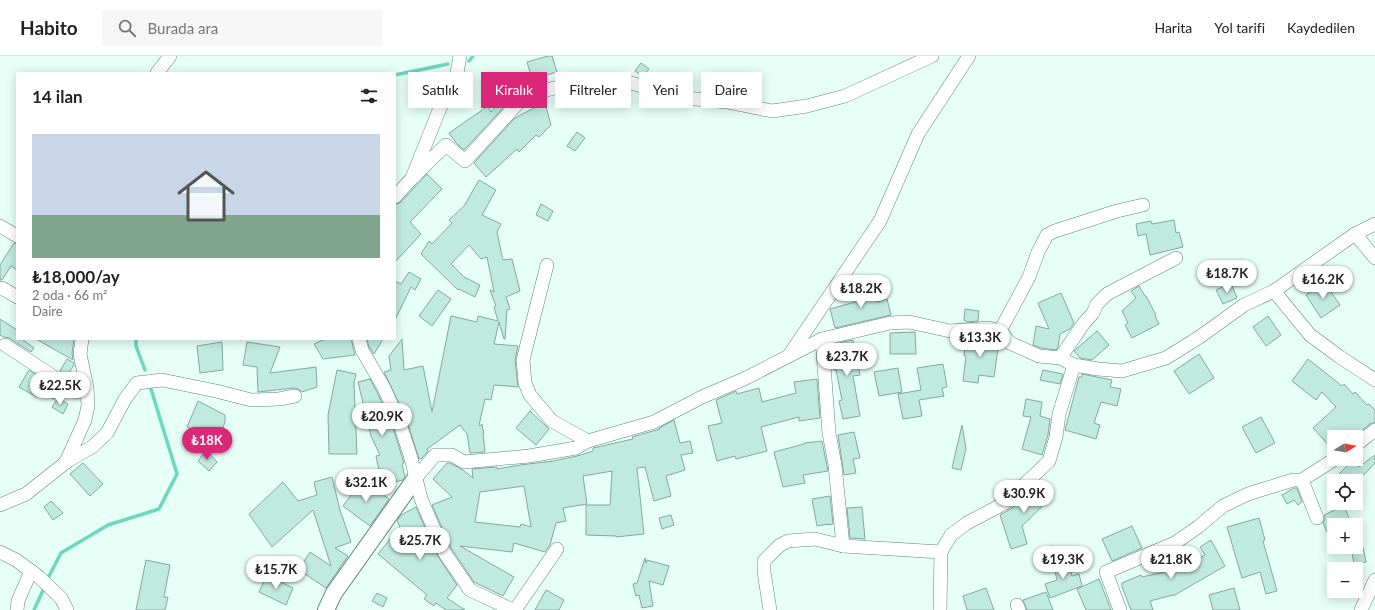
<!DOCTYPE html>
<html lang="tr">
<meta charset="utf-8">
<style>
:root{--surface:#fff;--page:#f6f6f6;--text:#222;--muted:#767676;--line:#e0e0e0;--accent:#db2777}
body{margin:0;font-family:Lato,sans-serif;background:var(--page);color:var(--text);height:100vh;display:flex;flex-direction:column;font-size:15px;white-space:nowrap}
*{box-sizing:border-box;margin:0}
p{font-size:13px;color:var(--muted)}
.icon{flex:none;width:22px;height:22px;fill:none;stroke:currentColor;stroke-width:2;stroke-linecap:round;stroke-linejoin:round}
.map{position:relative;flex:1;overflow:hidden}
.panel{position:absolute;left:16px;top:16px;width:380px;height:268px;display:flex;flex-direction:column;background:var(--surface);border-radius:0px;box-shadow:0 2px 10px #0003}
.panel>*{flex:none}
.banner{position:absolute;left:408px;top:16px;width:380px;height:36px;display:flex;gap:8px}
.needle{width:26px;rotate:79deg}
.fabs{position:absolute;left:1327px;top:374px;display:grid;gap:8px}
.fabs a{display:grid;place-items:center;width:36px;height:36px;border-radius:0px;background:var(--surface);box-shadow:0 2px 10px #0003;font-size:20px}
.price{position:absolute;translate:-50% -34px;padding:0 9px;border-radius:14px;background:#fff;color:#222;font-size:13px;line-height:26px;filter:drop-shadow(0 1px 2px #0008)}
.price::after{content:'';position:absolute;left:50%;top:24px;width:12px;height:9px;margin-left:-6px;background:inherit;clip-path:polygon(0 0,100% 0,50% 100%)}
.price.on{background:var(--accent);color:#fff}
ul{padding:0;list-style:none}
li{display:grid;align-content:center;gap:8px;height:212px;padding:0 16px}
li+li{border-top:1px solid var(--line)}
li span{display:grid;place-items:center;height:124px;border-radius:0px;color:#555}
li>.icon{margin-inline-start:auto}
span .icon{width:72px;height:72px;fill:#fffc;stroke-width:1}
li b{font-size:17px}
h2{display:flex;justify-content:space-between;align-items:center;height:48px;padding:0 16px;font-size:17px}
.pill{padding:0 14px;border-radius:0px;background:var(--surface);box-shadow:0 2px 10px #0003;font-size:14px;line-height:36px}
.pill.on{background:var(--accent);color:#fff}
header{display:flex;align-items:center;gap:24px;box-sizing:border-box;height:56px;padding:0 20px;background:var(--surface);border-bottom:1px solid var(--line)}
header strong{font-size:19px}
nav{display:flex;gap:22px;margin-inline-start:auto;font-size:14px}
.search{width:280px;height:36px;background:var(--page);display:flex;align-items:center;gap:10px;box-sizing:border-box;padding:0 14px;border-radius:0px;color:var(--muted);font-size:15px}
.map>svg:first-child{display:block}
</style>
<header>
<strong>Habito</strong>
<div class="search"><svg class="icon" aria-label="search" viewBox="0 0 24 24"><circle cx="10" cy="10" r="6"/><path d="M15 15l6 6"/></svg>Burada ara</div>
<nav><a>Harita</a><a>Yol tarifi</a><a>Kaydedilen</a></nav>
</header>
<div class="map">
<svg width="1375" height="554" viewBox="0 0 1375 554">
<rect width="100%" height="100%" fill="#e6fff7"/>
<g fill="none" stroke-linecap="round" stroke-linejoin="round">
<g stroke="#6cd8bd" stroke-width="3.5">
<polyline points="469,5 473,0"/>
<polyline points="395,19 448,8"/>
<polyline points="136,283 136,290 145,314"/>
<polyline points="47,524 61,497 108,469 159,453 177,418 151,333"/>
<polyline points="34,554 45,530"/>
</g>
</g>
<g fill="#c1eade" stroke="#82a99e" fill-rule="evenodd">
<polygon points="548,0 552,0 557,16 532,23 527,6"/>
<polygon points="641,7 649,13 643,20 635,15"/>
<polygon points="545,47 551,69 539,81 536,79 519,96 517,93 486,121 474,107 515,62 534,52"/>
<polygon points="498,48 503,52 464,94 457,88 449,77 488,50 491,56"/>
<polygon points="577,76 585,82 575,95 567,90"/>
<polygon points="427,118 442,133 410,166 421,178 395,206 395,149 401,146"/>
<polygon points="479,124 496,134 482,159 501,168 497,176 503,204 512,203 520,235 506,241 510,253 507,254 505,283 504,283 499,266 494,288 518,290 515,304 518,331 494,329 491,344 485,343 479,369 480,370 482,368 483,374 484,377 483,377 485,396 470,397 467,378 460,369 427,393 428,395 422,402 419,403 406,362 384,316 391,314 389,300 402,283 404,314 423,310 432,356 451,260 477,266 478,260 498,265 494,251 496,250 490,234 494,236 487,201 481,203 469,189 451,208 464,221 480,229 475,241 459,233 458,234 421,198 429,185 432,188 452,167 449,164 464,150"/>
<polygon points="541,148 553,155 548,165 536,159"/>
<polygon points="1174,164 1176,177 1179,176 1183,191 1150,199 1146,178 1138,180 1136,168 1151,165 1152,168"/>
<polygon points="14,187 17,188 17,214 11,210 2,224 0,224 0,209"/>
<polygon points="409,216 421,223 415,234 411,231 395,264 395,225 401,228"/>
<polygon points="873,223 877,246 887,243 891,259 835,272 830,253 866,243 863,225"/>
<polygon points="1324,226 1340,249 1321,262 1306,239"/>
<polygon points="1231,227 1237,242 1223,248 1216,234"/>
<polygon points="1139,230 1145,240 1146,240 1156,259 1155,260 1159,268 1132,282 1125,269 1128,267 1122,255 1136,242 1131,235"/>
<polygon points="438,234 451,243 432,270 419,260"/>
<polygon points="1061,237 1074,267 1070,273 1060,278 1058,291 1056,294 1041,292 1033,289 1036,270 1049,273 1038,247"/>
<polygon points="965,253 979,255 978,265 968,266 964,264"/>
<polygon points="1268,260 1281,279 1266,290 1253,271"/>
<polygon points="0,263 17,274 17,283 22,283 34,292 31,296 9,282 4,281 0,279"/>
<polygon points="1097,275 1109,289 1092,304 1080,302 1074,295"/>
<polygon points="915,276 916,298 890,298 890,277"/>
<polygon points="976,281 997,284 999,286 994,321 979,319 978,327 963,325 966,300 964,300 966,282"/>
<polygon points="36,283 74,283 72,297 73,304"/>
<polygon points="325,283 351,283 355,299 323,303 314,288"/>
<polygon points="367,283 383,283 374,298 369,291"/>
<polygon points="853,284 860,319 853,320 860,360 843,363 839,345 842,344 836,314 834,314 830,289"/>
<polygon points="222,286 223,314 200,317 197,290"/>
<polygon points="247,286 280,291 270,317 316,311 317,331 302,336 298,333 294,332 258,336 257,311 243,309"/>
<polygon points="1199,298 1214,322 1189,338 1174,315"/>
<polygon points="67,303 74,307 74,309 67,320 60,315"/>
<polygon points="1308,303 1342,330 1344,328 1353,338 1355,336 1367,349 1369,348 1375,354 1375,366 1370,368 1353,381 1334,381 1334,395 1313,372 1336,351 1322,336 1316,344 1292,325"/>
<polygon points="943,308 947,331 942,332 944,340 919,344 922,360 903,363 898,338 921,334 917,312"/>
<polygon points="898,312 902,336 879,340 874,316"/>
<polygon points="29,314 59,334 54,343 40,336 37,341 19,331"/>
<polygon points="337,314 356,318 354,327 357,398 329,398 328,359"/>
<polygon points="1043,314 1063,318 1060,328 1040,324"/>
<polygon points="1082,318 1112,324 1110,331 1121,333 1117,350 1101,346 1094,367 1100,369 1096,383 1065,374 1079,321 1082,321"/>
<polygon points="370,323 377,336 392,368 403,404 404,407 402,408 405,421 403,424 377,430 373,416 379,414 376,400 380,399 371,380 358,326"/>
<polygon points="817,323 820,362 799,365 799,361 761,371 767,395 736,403 735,400 717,405 708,370 722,367 716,344 734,336 736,335 737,338 759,332 762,346 796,337 794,326"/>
<polygon points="58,342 68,348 63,358 52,351"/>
<polygon points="1026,343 1042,346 1040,360 1050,363 1048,379 1042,399 1022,393 1031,361 1023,360"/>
<polygon points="198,345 225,359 225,366 218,385 187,371"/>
<polygon points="530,355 549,373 536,389 516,372"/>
<polygon points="1261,361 1275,387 1256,397 1242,371"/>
<path d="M674,364L680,387L690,385L693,397L681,399L685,414L666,420L671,440L654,445L645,411L637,412L644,478L616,481V480L586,479V449H610L612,415L583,420L587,448L563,452L566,465L556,467L550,489L545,496L514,487L512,496L460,490L514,521L503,540L474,526L451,492L432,449L452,441L433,423L447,407H450L463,414L473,422L472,413L497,411V413L520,409L553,405L577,400L593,395V392L633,383L632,381L660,373L659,372ZM524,430L531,471L521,468L520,471L475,466L480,436Z"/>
<polygon points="962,369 966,393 961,414 952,412"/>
<polygon points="854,376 860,402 853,403 856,417 844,419 838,379"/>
<polygon points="822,385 828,415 803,419 805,427 783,431 774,396 804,388 804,387"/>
<polygon points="206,394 217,406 209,415 198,405"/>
<polygon points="1375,399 1375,407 1358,425 1332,425 1352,405 1359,411"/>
<polygon points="83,407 103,428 90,440 70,418"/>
<polygon points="332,421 340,454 351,486 335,492 348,500 326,532 299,514 310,496 331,510 313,454 272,491 249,458 283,426 298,445 317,439 314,426"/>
<polygon points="1040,425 1054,439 1022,470 1027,488 1011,493 1000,459 1011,453"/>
<polygon points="361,426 365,426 389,443 370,470 343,450"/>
<polygon points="1294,432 1297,432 1302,446 1298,449 1294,444 1287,448 1282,439"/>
<polygon points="830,440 833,468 829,469 829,468 817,470 812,443"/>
<polygon points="51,445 63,457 53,464 44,451"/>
<polygon points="1344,450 1352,469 1334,469 1334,492 1323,467 1325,463 1324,459"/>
<polygon points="416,451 437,499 457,529 447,542 465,554 446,554 436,547 434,550 424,543 427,539 378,498 400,471 397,465 401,459"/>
<polygon points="862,451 865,483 850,482 847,452"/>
<polygon points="671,459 674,469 662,473 659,462"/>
<polygon points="1259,462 1265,484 1263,485 1277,535 1266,538 1260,516 1242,522 1227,471"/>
<polygon points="1132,470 1142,492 1112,505 1102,483"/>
<polygon points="1211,484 1225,510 1173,540 1173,539 1150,545 1153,554 1131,554 1122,531 1122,527 1141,519 1142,521 1164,516 1190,507 1205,499 1200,491"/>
<polygon points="1053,490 1055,500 1040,504 1038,494"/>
<polygon points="1351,491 1363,491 1366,506 1354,508"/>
<polygon points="645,502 646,507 647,504 669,510 663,529 649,525 653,550 642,552 639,539 636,540 633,528 637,527"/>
<polygon points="146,504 170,509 164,541 168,541 165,554 136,554"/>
<polygon points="1068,504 1072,520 1079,518 1082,530 1050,542 1045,528 1057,524 1053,508"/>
<polygon points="267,519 293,532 286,549 259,536"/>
<polygon points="1099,523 1111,554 1086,554 1077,533"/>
<polygon points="986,532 994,554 967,554 963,540"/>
<polygon points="1234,532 1240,554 1213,554 1209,539"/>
<polygon points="546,534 564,544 559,554 535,554"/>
<polygon points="1046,536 1053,554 1027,554 1023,544"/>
<polygon points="377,537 387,542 383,551 372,545"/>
</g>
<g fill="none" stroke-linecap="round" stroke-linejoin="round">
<defs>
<g id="minor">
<polyline points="157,17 170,0"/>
<polyline points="412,122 446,89 465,105 519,46 543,35 569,28 588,24 616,23 686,42 727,46 772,55 807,50 845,40 932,0"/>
<polyline points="395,141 412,122 440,52 457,17 460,0"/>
<polyline points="0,170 17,180"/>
<polyline points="1355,178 1375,202"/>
<polyline points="547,209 523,304 525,327 530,339 552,365 588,385"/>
<polyline points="2,232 17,241"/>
<polyline points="1274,235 1310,279 1340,301 1375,324"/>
<polyline points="1000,275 1029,221 1038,196 1047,179 1055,175 1117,155 1143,149"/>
<polyline points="359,283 362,294 384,332 399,365 411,402 421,443 444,496 470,534 513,554"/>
<polyline points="822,283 829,377 835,409 843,490"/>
<polyline points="5,289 77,336 86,329"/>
<polyline points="790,298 880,165 918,78 969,0"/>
<polyline points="1060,302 1084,267 1093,257 1097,248 1107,238 1176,202"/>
<polyline points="1356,389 1375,374"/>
<polyline points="66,406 85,364 88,350 87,332 80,298 82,283"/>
<polyline points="415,423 435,399 452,399 464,406 529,400 576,392 588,385 654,366 702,341 744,323 822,283 890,267 909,266 950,275 989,272 1000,275 1010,287 1039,300 1060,302 1074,309 1098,313 1122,315 1166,302 1201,280 1244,249 1274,235 1355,178 1375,168"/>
<polyline points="1302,424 1317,462"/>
<polyline points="0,449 26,438 69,404 92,391 107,377 125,343 137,327 162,324 216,335 251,344 279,343 295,340"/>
<polyline points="0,496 16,504 39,521 61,542 67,554"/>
<polyline points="1017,549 1019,554"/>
<polyline points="17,554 18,545 31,515"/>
<polyline points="515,554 557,493"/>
<polyline points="770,554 764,516 764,505 780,489 788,485 815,483 843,490 941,496"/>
<polyline points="940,554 941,496 951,479 967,467 1005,447 1049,405 1056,381 1059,358 1074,309"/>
<polyline points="1120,554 1106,516 1175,487 1198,471 1223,450 1248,438 1293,424 1302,424 1335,403"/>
<polyline points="1361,554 1375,524"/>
</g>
<polyline id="tertiary" points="326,554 334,537 415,423"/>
</defs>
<use href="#minor" stroke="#60857b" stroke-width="14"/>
<use href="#tertiary" stroke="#60857b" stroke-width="18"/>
<use href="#minor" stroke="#fff" stroke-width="13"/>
<use href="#tertiary" stroke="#fff" stroke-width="16"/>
</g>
</svg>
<div class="fabs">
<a><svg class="needle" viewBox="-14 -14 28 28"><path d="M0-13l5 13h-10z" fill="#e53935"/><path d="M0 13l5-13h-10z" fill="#767676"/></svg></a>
<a><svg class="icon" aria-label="locate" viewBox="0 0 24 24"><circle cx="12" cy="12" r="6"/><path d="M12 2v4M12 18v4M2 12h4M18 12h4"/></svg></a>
<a>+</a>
<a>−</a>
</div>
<b class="price" style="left:1227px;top:238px">₺18.7K</b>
<b class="price" style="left:1323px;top:244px">₺16.2K</b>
<b class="price" style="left:861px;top:253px">₺18.2K</b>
<b class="price" style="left:980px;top:302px">₺13.3K</b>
<b class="price" style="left:847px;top:321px">₺23.7K</b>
<b class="price" style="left:60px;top:350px">₺22.5K</b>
<b class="price" style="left:382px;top:381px">₺20.9K</b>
<b class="price on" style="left:207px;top:405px">₺18K</b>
<b class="price" style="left:366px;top:447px">₺32.1K</b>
<b class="price" style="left:1024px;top:458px">₺30.9K</b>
<b class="price" style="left:420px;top:505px">₺25.7K</b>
<b class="price" style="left:1063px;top:524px">₺19.3K</b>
<b class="price" style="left:1171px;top:524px">₺21.8K</b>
<b class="price" style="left:276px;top:534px">₺15.7K</b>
<div class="banner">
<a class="pill">Satılık</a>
<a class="pill on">Kiralık</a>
<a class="pill">Filtreler</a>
<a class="pill">Yeni</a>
<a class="pill">Daire</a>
</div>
<section class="panel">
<h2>14 ilan<svg class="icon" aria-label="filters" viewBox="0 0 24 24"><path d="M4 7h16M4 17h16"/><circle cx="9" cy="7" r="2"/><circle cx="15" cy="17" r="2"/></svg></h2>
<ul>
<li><span style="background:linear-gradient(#c9d6e8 65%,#7fa58c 0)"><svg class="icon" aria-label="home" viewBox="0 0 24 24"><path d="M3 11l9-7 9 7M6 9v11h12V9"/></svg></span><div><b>₺18,000/ay</b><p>2 oda · 66 m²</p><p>Daire</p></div></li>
</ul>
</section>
</div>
